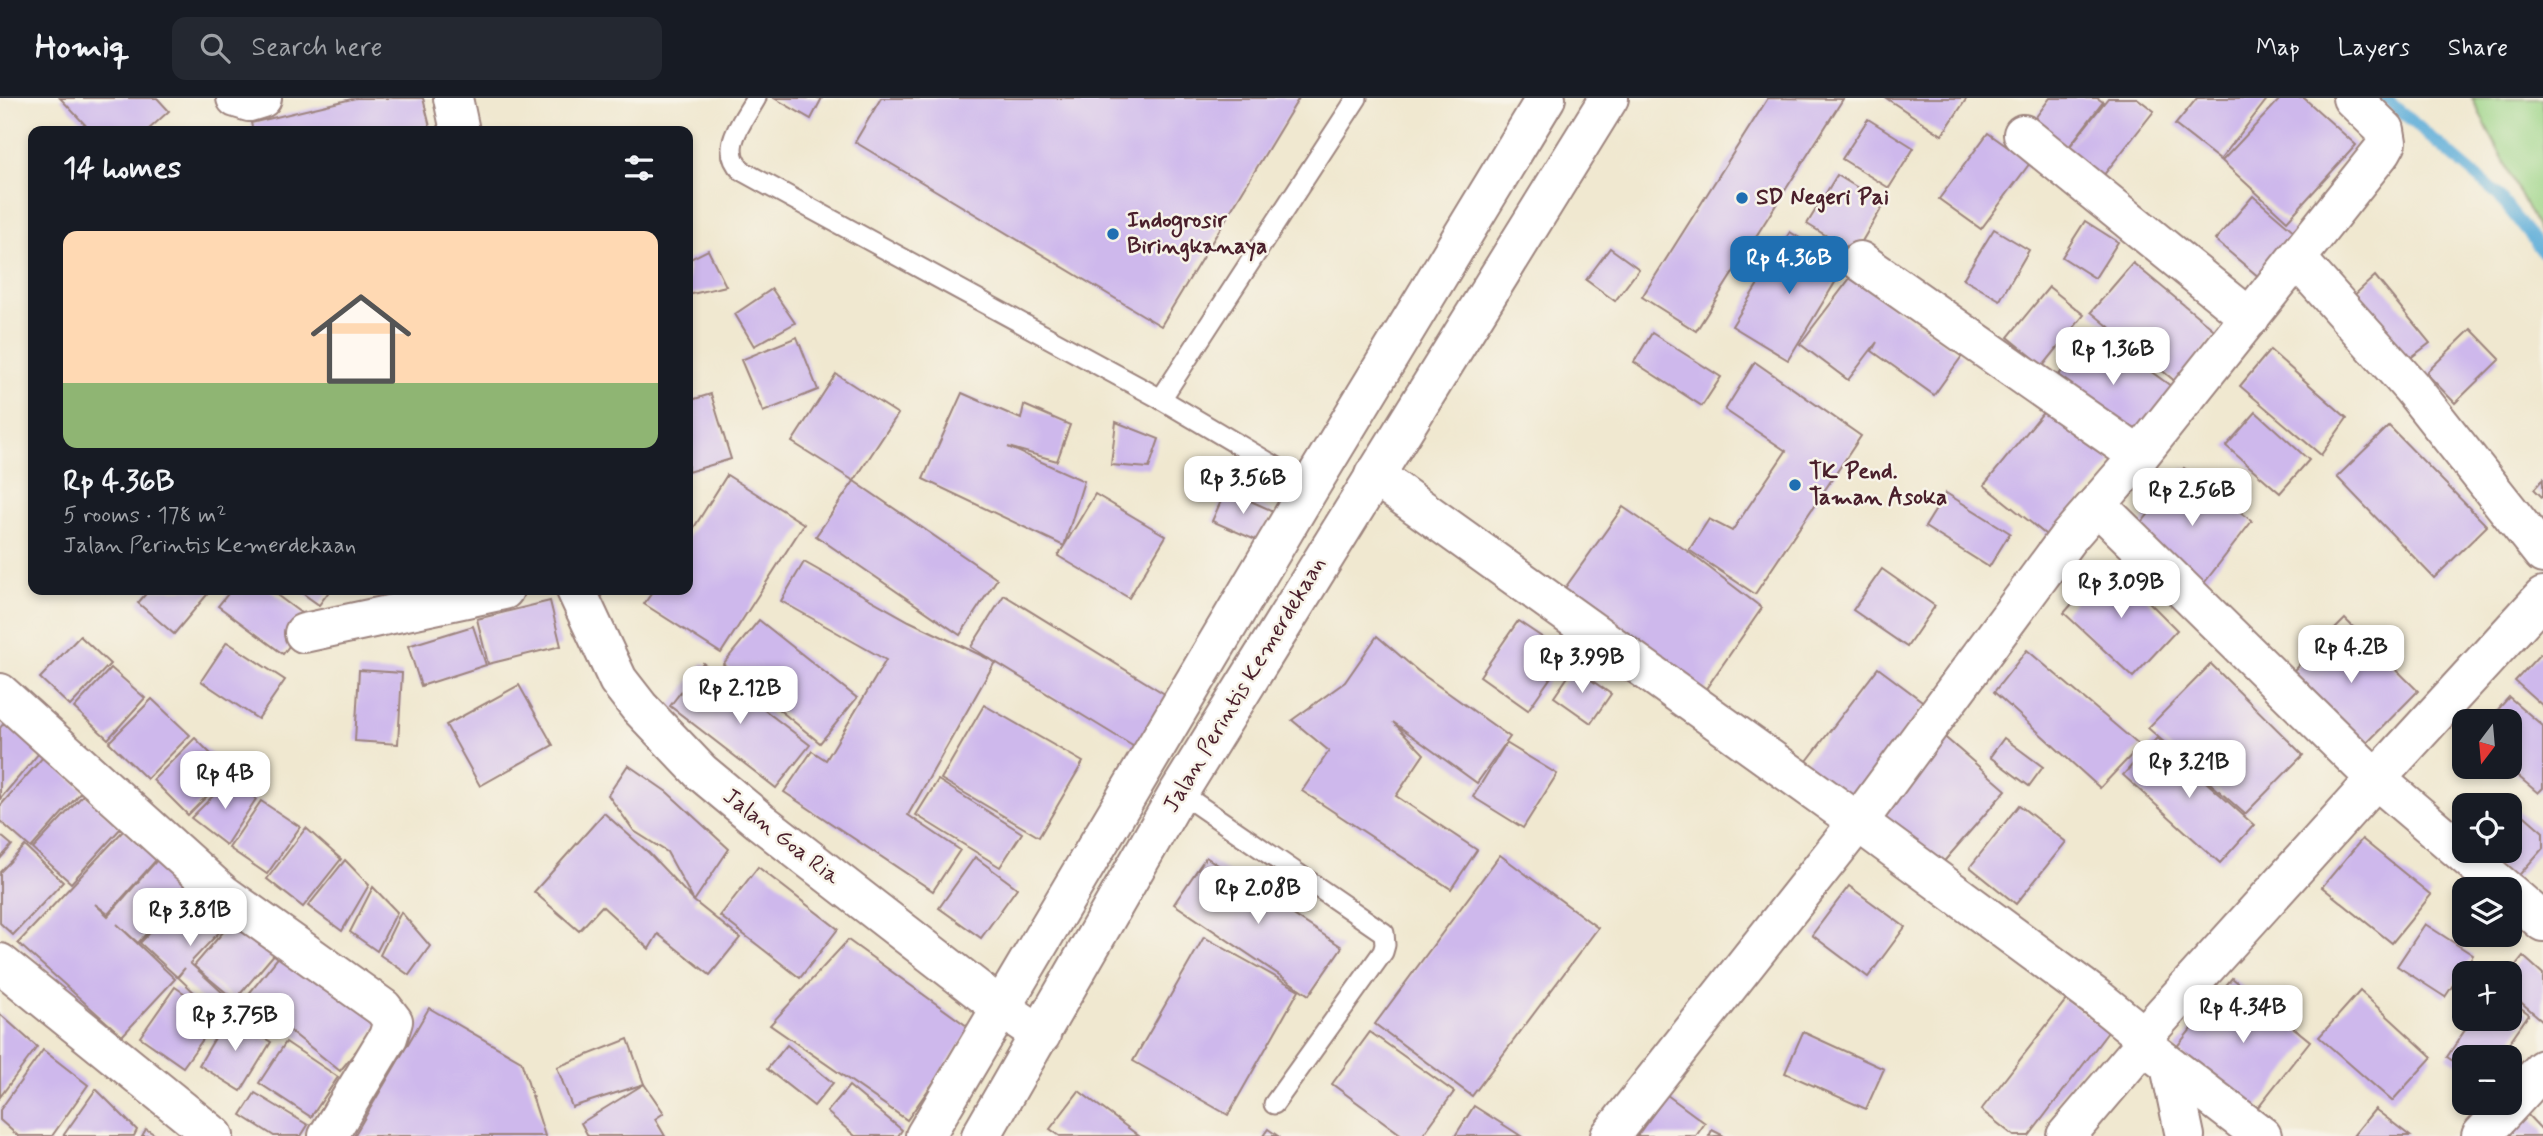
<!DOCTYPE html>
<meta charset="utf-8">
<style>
:root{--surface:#171b24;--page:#242831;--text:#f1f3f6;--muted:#9ea1a6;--line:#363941;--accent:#1f6fb2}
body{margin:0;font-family:Mynerve,sans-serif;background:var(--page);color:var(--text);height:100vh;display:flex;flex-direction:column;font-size:26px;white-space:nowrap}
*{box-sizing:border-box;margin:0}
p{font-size:23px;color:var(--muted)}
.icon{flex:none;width:38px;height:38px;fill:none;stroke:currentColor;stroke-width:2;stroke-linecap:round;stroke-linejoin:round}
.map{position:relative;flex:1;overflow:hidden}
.drawer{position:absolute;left:28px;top:28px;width:665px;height:469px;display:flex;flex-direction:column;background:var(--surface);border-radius:14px;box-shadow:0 4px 10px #0003}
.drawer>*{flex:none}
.needle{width:46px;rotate:196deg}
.fabs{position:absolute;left:2452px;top:611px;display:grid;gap:14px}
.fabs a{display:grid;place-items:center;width:70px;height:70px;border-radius:14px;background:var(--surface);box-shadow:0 4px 10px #0003;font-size:35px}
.price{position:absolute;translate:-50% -60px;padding:0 16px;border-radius:14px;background:#fff;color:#222;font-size:23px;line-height:46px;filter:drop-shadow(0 2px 4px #0008)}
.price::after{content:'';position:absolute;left:50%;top:42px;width:21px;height:16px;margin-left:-10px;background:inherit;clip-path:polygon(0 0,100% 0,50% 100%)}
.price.on{background:var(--accent);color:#fff}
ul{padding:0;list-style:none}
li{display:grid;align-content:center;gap:14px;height:371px;padding:0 35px}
li span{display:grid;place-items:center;height:217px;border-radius:14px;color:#555}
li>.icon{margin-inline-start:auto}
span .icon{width:126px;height:126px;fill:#fffc;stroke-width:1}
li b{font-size:30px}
h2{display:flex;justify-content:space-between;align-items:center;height:84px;padding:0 35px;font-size:30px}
header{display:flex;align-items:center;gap:42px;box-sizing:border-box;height:98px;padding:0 35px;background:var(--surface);border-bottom:2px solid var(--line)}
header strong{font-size:33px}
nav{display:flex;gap:38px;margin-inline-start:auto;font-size:24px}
.search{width:490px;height:63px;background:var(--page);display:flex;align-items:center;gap:18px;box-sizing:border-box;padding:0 24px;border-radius:14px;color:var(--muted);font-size:26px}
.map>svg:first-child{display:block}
</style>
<header>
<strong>Homiq</strong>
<div class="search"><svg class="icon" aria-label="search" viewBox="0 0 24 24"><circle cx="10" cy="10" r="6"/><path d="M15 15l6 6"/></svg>Search here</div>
<nav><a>Map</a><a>Layers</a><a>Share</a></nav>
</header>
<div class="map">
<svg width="2543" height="1038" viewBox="0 0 2543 1038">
<rect width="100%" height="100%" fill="#f7f3e8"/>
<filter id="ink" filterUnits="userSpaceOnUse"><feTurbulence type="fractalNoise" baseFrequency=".0143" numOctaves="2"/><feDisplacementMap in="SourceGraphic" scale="14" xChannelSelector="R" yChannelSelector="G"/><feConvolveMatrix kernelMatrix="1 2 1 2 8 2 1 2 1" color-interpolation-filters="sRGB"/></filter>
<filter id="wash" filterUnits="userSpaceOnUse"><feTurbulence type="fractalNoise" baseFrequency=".00686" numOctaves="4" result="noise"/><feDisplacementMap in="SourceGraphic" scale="28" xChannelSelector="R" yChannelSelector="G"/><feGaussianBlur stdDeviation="1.57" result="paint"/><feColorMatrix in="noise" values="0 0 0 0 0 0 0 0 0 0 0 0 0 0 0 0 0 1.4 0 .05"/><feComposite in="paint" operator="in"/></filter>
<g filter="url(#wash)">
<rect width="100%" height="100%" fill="#f0e8d0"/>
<polygon fill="#9bd486" stroke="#727a58" stroke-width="2" points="2472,0 2543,0 2543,141"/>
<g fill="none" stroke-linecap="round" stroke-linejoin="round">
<polyline stroke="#5eaed9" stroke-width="12" points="2385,0 2497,96 2543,154"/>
</g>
<g id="blocks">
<g fill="#ceb8ec">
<polygon points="60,0 157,0 169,13 147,33 91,33"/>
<polygon points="356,0 423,0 431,33 253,33 251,25"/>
<polygon points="774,0 822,0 811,21"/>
<polygon points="881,0 1299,0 1161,228 855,44"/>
<polygon points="1768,0 1843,1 1696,233 1642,199"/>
<polygon points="1886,0 1967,0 1942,37"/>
<polygon points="2050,0 2097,0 2103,4 2068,50 2033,23"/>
<polygon points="2108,0 2137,0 2154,13 2095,88 2060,61"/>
<polygon points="2197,0 2268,0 2220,62 2175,27"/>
<polygon points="2281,0 2304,0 2356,47 2287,123 2222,63"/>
<polygon points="1868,21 1914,50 1889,90 1842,61"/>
<polygon points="1988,35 2030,65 1981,131 1939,101"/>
<polygon points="1837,77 1884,106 1855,155 1807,126"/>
<polygon points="2253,98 2303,141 2266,185 2215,142"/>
<polygon points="2085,123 2118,144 2095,180 2062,159"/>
<polygon points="1994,131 2029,152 2000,202 1963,181"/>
<polygon points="1790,134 1845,168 1788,262 1732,228"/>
<polygon points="1610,150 1639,171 1615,203 1586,182"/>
<polygon points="708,152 726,188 688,197 688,162"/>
<polygon points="2133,165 2218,235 2176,284 2091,214"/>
<polygon points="2375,178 2430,245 2401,267 2350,201"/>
<polygon points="1851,179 1962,258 1934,297 1872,253 1877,244 1848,282 1800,246"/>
<polygon points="2049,189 2084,217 2043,268 2008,239"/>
<polygon points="772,191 795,225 754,248 735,216"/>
<polygon points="2092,231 2175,291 2133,347 2051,288"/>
<polygon points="2471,231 2500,261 2455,305 2426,275"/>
<polygon points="1652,235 1721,279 1702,308 1634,264"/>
<polygon points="797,239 818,292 763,314 741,262"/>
<polygon points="2270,252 2347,320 2321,357 2240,288"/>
<polygon points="1755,264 1861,338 1755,496 1689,452 1709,421 1732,433 1786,353 1725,312"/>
<polygon points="836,276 898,316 854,383 997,481 960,537 816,438 854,383 792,344"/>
<polygon points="962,295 1021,321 1024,307 1070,327 1057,363 1008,349 1084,383 1064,448 1095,396 1166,438 1129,500 1058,458 1064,448 923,381"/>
<polygon points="711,296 731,361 688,374 688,303"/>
<polygon points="2046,311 2112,363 2050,440 1984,387"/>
<polygon points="2256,314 2309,362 2280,395 2226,348"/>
<polygon points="1116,324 1159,341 1149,370 1111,367"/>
<polygon points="2389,328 2487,428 2434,480 2337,379"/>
<polygon points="2184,370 2252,423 2201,489 2133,436"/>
<polygon points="727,377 804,426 721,555 644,506 654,492 688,492 688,439"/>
<polygon points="2543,381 2543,400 2534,391"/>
<polygon points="1226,392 1273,413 1260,444 1212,423"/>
<polygon points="1946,395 2010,435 1989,469 1925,429"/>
<polygon points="1623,409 1690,455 1762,510 1696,605 1555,504"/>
<polygon points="804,464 909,523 995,564 971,549 1004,497 1168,598 1136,650 995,564 908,717 960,752 933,793 784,694 812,653 826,662 886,562 781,503"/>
<polygon points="2109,464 2177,532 2133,579 2064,515"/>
<polygon points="1882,471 1935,508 1907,549 1853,512"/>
<polygon points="149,492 211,492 174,536 138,505"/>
<polygon points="231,492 270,492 309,521 283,556 218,508"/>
<polygon points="298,492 330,492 319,507"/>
<polygon points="550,503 561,548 488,566 477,521"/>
<polygon points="2345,521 2418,593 2358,654 2284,582"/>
<polygon points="759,522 857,600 820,645 723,566"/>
<polygon points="1518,523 1567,556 1528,612 1480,578"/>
<polygon points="473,528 486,567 421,588 408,548"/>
<polygon points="80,538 110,566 70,608 40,580"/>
<polygon points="1377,538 1419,574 1510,639 1477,685 1393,624 1424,656 1396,698 1477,752 1451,791 1302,693 1329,653 1292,622 1345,584"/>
<polygon points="227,544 285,582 258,621 201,583"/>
<polygon points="2027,552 2140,648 2100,690 1994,594"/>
<polygon points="2540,556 2543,558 2543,608 2515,583"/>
<polygon points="703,565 810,647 776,690 670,608"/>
<polygon points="2211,566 2303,657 2245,716 2148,630"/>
<polygon points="111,570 145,600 108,641 74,610"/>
<polygon points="1574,570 1611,596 1591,625 1554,599"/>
<polygon points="1878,570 1926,606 1852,703 1804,667"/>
<polygon points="359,572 402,575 398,646 355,643"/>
<polygon points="519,587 553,647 480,688 446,627"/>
<polygon points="2509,599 2543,628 2543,690 2538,695 2506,668 2510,668 2510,623 2488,623"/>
<polygon points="152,601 190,637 147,681 109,644"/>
<polygon points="984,607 1083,664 1039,739 941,681"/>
<polygon points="4,625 40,654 0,701 0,630"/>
<polygon points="1940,635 2006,692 1940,768 1874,710"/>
<polygon points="195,640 230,675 188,717 153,682"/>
<polygon points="2004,640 2043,669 2029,688 1990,659"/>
<polygon points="2157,640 2254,727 2220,765 2123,677"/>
<polygon points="1506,645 1557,676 1523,730 1473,699"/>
<polygon points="44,658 83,692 31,750 0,723 0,708"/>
<polygon points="628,667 667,694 729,751 694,803 740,840 710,877 658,836 649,851 602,808 579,833 534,794 604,715 649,755 694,803 667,754 634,733 608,697"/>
<polygon points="232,679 256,701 226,747 191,720"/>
<polygon points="938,682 1022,735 1000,769 916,717"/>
<polygon points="84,696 121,730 71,785 33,751"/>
<polygon points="261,703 300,729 267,776 229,750"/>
<polygon points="2510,705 2543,734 2543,750 2513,784 2478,752 2510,752"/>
<polygon points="2019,707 2066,744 2016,806 1970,769"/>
<polygon points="306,730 341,761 303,809 267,781"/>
<polygon points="124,732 157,761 108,816 95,806 108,818 158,761 189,788 138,845 117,826 175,881 122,938 18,845"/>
<polygon points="0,737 12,747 0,761"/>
<polygon points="2362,741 2431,797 2392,845 2322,789"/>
<polygon points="25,748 63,784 13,837 0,825 0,774"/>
<polygon points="1500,757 1598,830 1472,998 1375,926"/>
<polygon points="975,759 1017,790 981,840 939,810"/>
<polygon points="1206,759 1342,849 1309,897 1174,806"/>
<polygon points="345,762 369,787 342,833 308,808"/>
<polygon points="758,769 838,831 800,880 720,818"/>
<polygon points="1849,788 1905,829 1868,879 1812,837"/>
<polygon points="373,789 397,814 377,853 350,834"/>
<polygon points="191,792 227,826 190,865 237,908 223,922 178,879 185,870 177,879 140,845"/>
<polygon points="241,813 282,847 235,902 194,868"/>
<polygon points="401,814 430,848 409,877 380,857"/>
<polygon points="2425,826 2473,857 2445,899 2397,868"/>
<polygon points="1204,839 1299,892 1228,1017 1133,963"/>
<polygon points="848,842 971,931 907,1022 770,927"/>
<polygon points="289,846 382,921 340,973 247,898"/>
<polygon points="2523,858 2543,876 2543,923 2510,895 2510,874"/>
<polygon points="2232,880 2310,943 2254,1014 2175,951"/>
<polygon points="175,889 219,919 183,969 140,939"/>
<polygon points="2360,893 2432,959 2392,1003 2319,939"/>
<polygon points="2066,902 2108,934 2029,1038 2014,1038 1981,1012"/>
<polygon points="2510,902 2529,916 2499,959 2464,959 2464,970 2447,959 2473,920 2510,920"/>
<polygon points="429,910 521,963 545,1038 354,1038"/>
<polygon points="0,916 37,949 0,999"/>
<polygon points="228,918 271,944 241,993 199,967"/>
<polygon points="1370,934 1454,994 1422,1038 1403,1038 1332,986"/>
<polygon points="1803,934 1884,971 1866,1011 1785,975"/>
<polygon points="628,941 644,986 572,1009 557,969"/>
<polygon points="286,944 338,979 311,1019 259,985"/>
<polygon points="787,947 833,985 814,1008 767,971"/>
<polygon points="43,952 88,987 52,1038 18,1038 0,1022 0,1012"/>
<polygon points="644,986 664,1015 655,1021 665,1038 588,1038 581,1025"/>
<polygon points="849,988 902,1032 898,1038 855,1038 827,1014"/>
<polygon points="96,991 137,1032 134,1038 63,1038"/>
<polygon points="1079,993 1139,1038 1060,1038 1050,1031"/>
<polygon points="255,995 308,1027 301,1038 274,1038 241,1017"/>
<polygon points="1667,997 1705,1025 1696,1038 1637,1038"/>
<polygon points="1474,1008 1521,1038 1455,1038"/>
<polygon points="2375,1011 2410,1038 2353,1038"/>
<polygon points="2524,1013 2543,1033 2543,1038 2498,1038"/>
<polygon points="146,1031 157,1038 142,1038"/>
<polygon points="1268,1031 1278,1038 1263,1038"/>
<polygon points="1712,1032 1724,1038 1709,1038"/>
</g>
</g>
</g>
<g filter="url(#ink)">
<use href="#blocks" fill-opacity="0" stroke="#9d847e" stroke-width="2"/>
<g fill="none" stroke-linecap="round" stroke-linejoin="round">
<defs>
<g id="lane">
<path d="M756,0C743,24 718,50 742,73L1161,301L1310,389"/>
<polyline points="1161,301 1357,0"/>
<polyline points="1179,694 1384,835 1385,847 1383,854 1274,1006"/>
</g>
<g id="street">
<polyline points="236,0 249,4 262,0"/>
<polyline points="2023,36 2250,220"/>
<polyline points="2297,161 2411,289 2543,456"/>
<polyline points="1860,163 2139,358"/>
<polyline points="1374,377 1858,724 2098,901 2140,935 2142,946 2139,952 2066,1038"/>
<polyline points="2097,407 2376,681 2543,499"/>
<polyline points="304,535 504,492"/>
<polyline points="0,595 223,796 383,910 393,923 388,939 328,1038"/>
<polyline points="2510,795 2543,824"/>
<polyline points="0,865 214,1038"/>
<polyline points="2142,940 2376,681 2505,791"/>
<polyline points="2142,946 2262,1038"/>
<polyline points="2170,968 2185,1038"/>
<polyline points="1610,1038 1858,724 2067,441 2139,358 2382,53 2387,44 2385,32 2352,0"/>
<polyline points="2481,1038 2543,971"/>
</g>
<g id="secondary">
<polyline points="453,0 460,33"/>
<polyline points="576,492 618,582 639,609 701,674 760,723 1000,909 1041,937"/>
</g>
<g id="highway">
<polyline points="925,1038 1310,389 1546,0"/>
<polyline points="981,1038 1179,694 1609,0"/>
</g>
</defs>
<use href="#lane" stroke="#9d847e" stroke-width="23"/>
<use href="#street" stroke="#9d847e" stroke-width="42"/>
<use href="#secondary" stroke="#9d847e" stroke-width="42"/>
<use href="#highway" stroke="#9d847e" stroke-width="42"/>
<use href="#lane" stroke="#fff" stroke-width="19"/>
<use href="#street" stroke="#fff" stroke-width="38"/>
<use href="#secondary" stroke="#fff" stroke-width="38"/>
<use href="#highway" stroke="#fff" stroke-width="38"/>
</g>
</g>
<g fill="#1f6fb2" stroke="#f7f3e8" stroke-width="2.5">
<circle cx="1742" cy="100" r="7"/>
<circle cx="1113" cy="136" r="7"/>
<circle cx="1795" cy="387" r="7"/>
</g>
<g text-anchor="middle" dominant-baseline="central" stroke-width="5" stroke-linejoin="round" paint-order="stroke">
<g font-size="23" font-weight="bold" fill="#4a1f2b" stroke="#f7f3e8" text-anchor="start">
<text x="1756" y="100">SD Negeri Pai</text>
<text x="1127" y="123">Indogrosir<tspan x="1127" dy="26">Biringkanaya</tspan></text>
<text x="1809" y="374">TK Pend.<tspan x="1809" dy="26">Taman Asoka</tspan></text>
</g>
<g font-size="23" fill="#4a1f2b" stroke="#f7f3e8">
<text transform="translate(1245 587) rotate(-59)">Jalan Perintis Kemerdekaan</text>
<text transform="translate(781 739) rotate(38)">Jalan Goa Ria</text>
</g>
</g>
</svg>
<div class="fabs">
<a><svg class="needle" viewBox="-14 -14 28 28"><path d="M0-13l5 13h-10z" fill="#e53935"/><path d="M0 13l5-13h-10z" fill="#9ea1a6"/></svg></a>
<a><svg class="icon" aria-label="locate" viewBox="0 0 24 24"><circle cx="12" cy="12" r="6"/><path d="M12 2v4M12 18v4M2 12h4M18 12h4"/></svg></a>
<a><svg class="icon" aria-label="layers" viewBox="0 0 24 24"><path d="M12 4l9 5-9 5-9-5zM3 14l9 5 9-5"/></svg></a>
<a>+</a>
<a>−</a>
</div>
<b class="price on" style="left:1789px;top:198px">Rp 4.36B</b>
<b class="price" style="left:2113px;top:289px">Rp 1.36B</b>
<b class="price" style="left:1243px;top:418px">Rp 3.56B</b>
<b class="price" style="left:2192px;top:430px">Rp 2.56B</b>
<b class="price" style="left:2121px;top:522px">Rp 3.09B</b>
<b class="price" style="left:2351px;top:587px">Rp 4.2B</b>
<b class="price" style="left:1582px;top:597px">Rp 3.99B</b>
<b class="price" style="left:740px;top:628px">Rp 2.12B</b>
<b class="price" style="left:2189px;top:702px">Rp 3.21B</b>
<b class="price" style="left:225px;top:713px">Rp 4B</b>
<b class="price" style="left:1258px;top:828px">Rp 2.08B</b>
<b class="price" style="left:190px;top:850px">Rp 3.81B</b>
<b class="price" style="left:2243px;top:947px">Rp 4.34B</b>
<b class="price" style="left:235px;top:955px">Rp 3.75B</b>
<section class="drawer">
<h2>14 homes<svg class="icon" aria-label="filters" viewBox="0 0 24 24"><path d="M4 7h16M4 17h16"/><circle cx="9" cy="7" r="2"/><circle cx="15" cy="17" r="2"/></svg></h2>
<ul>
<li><span style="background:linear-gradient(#ffd9b3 70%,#8fb573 0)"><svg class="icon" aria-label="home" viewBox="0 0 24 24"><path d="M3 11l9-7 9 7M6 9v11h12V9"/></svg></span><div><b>Rp 4.36B</b><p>5 rooms · 178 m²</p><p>Jalan Perintis Kemerdekaan</p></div></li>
</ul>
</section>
</div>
